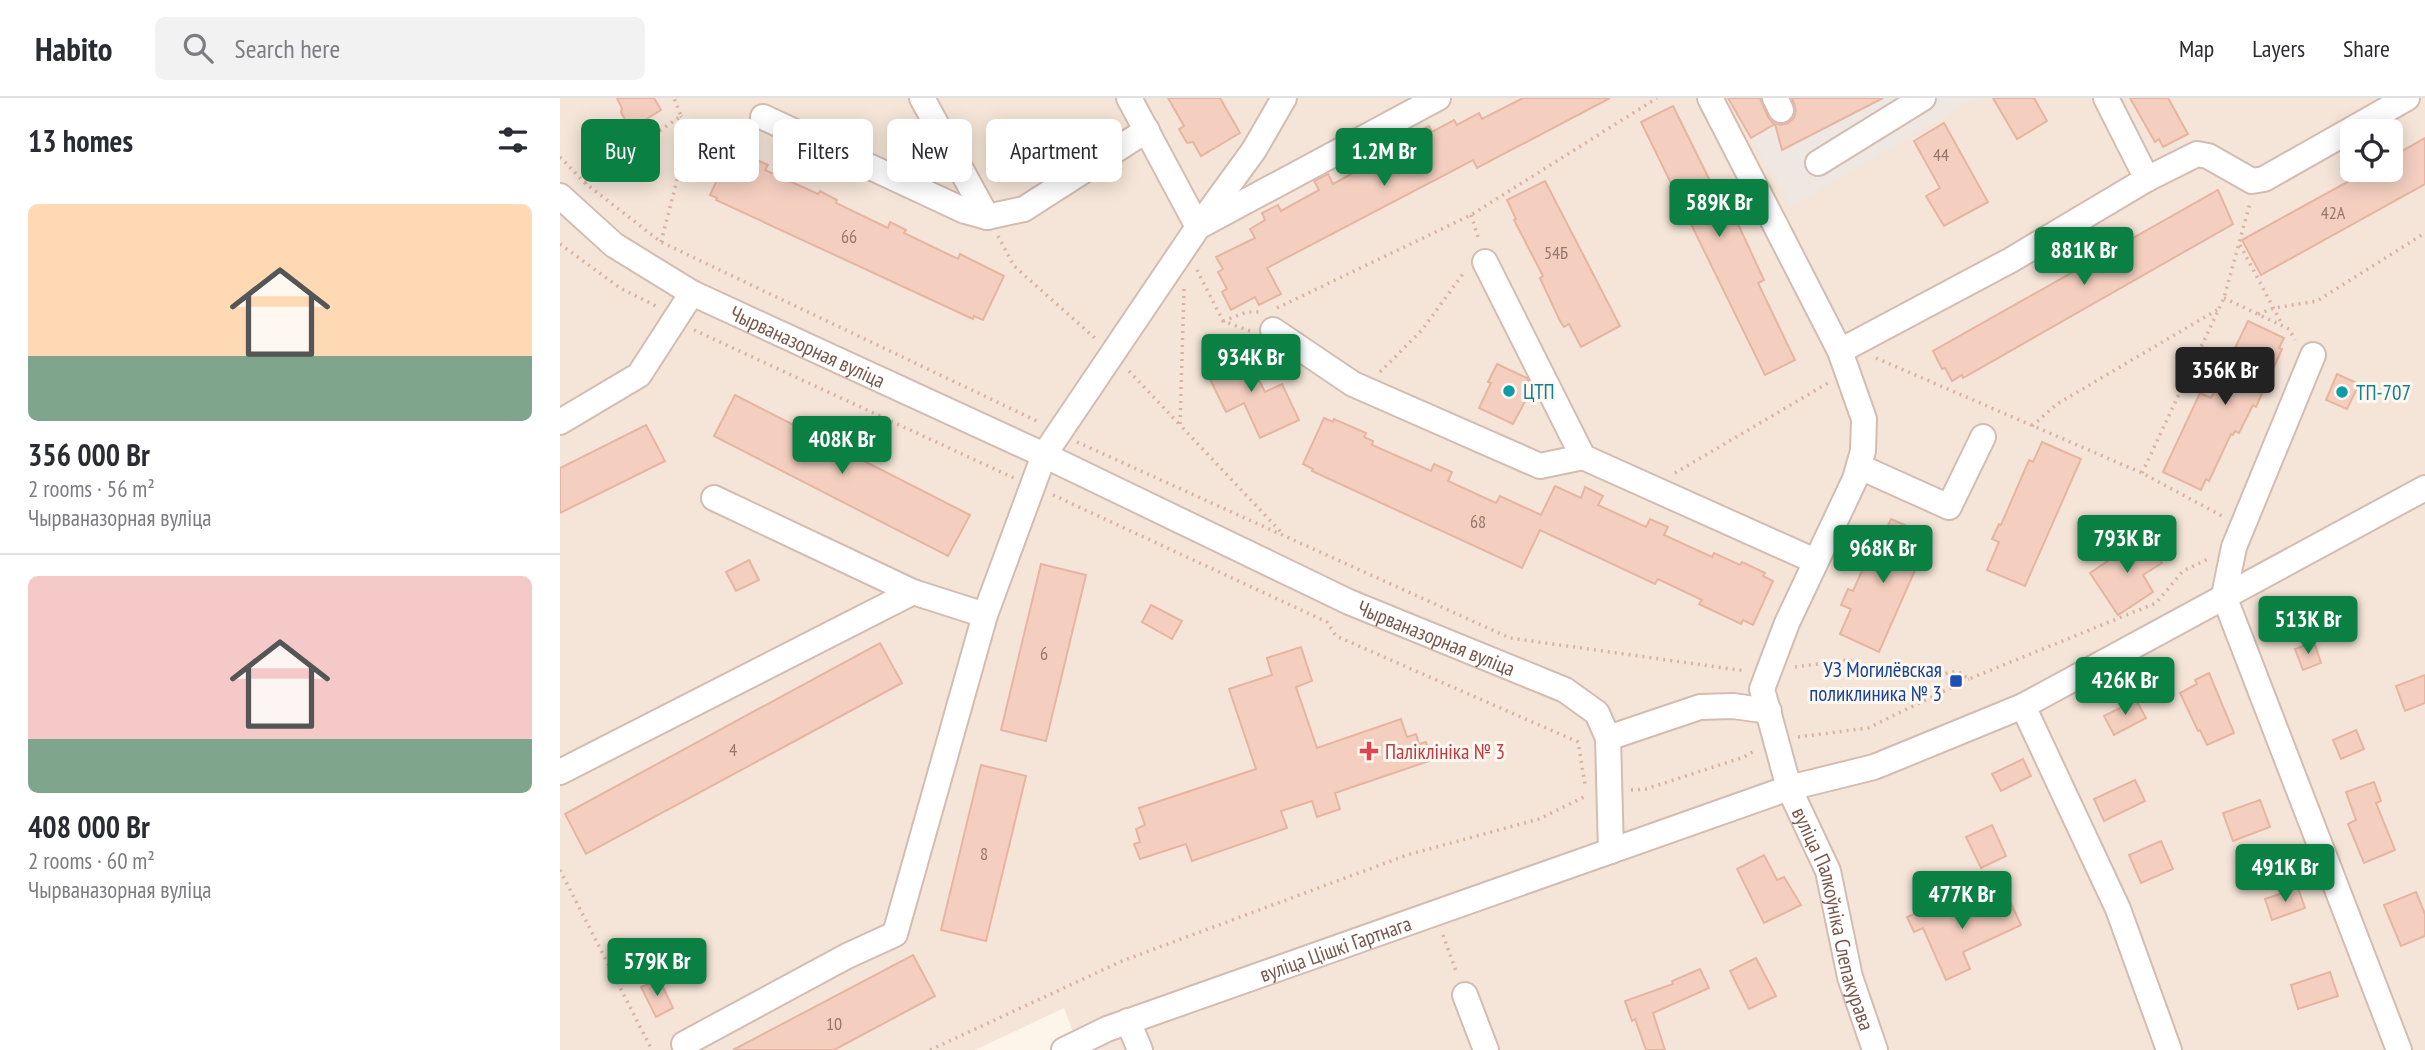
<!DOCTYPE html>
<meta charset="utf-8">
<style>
:root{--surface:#fff;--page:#f2f2f3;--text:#2b2b33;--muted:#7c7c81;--line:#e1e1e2;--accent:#0b8043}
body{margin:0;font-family:"PT Sans Narrow",sans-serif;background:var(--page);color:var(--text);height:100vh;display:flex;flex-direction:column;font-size:26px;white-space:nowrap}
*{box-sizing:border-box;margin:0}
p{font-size:23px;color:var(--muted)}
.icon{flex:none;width:38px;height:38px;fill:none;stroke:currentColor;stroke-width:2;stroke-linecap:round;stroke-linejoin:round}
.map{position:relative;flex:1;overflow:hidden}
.sheet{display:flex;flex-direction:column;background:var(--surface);width:560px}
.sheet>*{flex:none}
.top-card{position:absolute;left:21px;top:21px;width:665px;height:63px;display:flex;gap:14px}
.tools{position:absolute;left:1780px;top:21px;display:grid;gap:14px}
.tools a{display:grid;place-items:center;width:63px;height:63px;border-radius:10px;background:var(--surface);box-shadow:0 4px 18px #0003;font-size:35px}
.price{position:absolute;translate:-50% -60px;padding:0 16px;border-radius:7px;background:var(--accent);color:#fff;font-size:23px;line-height:46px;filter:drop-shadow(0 2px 4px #0008)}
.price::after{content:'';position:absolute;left:50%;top:42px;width:21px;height:16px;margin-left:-10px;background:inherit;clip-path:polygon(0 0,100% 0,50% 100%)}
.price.active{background:#222;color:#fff}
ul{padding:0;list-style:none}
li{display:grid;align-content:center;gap:14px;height:371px;padding:0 28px}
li+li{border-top:2px solid var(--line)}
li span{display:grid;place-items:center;height:217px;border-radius:10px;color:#555}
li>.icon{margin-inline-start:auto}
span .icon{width:126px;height:126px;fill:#fffc;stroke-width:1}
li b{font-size:30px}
h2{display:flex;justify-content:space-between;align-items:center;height:84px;padding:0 28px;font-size:30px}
.pill{padding:0 24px;border-radius:10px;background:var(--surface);box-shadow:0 4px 18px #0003;font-size:24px;line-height:63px}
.pill.active{background:var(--accent);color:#fff}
header{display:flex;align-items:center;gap:42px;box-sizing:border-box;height:98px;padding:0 35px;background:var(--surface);border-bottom:2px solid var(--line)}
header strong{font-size:33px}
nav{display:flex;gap:38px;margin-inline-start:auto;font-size:24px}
.search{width:490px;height:63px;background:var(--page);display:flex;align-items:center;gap:18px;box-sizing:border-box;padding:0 24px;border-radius:10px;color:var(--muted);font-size:26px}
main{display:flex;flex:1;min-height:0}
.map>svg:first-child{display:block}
</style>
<header>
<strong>Habito</strong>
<div class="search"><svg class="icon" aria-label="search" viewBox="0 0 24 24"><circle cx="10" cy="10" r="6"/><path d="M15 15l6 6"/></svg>Search here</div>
<nav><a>Map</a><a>Layers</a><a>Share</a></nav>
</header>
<main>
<section class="sheet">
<h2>13 homes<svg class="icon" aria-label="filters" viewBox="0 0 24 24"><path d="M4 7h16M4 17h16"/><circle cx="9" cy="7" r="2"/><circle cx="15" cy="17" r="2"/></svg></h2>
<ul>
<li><span style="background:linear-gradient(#ffd9b3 70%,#7fa58c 0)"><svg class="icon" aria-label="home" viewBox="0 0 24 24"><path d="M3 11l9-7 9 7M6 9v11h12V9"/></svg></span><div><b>356 000 Br</b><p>2 rooms · 56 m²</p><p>Чырваназорная вуліца</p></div></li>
<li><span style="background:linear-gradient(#f6c9c9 75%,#7fa58c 0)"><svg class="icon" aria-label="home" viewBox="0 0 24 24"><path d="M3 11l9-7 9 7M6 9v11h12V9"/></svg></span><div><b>408 000 Br</b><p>2 rooms · 60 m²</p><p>Чырваназорная вуліца</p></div></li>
</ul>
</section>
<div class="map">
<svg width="1865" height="952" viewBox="0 0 1865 952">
<rect width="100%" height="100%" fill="#fdf4ea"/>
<path fill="#f5e5d8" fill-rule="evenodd" d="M0,0H1865V952H520L504,910L415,952H0ZM1792,33H1830V72H1792Z"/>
<polygon fill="#eee7e2" points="1168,0 1416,0 1231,109"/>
<g fill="#f4cfc0" stroke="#e7b4a0" stroke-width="2">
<polygon points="57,0 94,0 101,12 70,31 61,14 62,10"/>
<polygon points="608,0 660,0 680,35 641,58 633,44 627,45 619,31 624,28"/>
<polygon points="963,0 1050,0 917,70 913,62 707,170 721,196 699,207 695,199 671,212 662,194 667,191 658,174 663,171 656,159 695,140 690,131 705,122 702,115 718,107 721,113 759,92 754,83 768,76 773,86 804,69 801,64 816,56 819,62 858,41 855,35 869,28 872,34 894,22 897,27 919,15 922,21"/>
<polygon points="1168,0 1200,0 1208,19 1213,25 1221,27 1228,25 1234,20 1236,12 1232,0 1323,0 1222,52 1215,26 1191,40"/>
<polygon points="1433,0 1474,0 1487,23 1457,41"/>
<polygon points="1570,0 1608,0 1628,36 1603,49 1599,41 1595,44"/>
<polygon points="1113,8 1153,89 1159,87 1177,124 1204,182 1198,185 1235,262 1205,277 1081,24"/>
<polygon points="1384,25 1428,104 1384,128 1366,98 1380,90 1354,43"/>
<polygon points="1865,40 1865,86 1701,177 1682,142 1809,72 1830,72 1830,60"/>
<polygon points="171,52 177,55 178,53 208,67 205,72 258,96 260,93 277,102 276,105 328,130 330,124 346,132 344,135 398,161 400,156 444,178 423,222 414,218 413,221 156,102 157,100 150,97"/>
<polygon points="985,83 1060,228 1021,249 1009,226 1004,229 1000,223 980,180 983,178 954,122 956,121 947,102"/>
<polygon points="1658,92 1673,126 1403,280 1402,277 1392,283 1385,270 1382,271 1373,253"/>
<polygon points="1688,223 1724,240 1719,250 1722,251 1696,309 1693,307 1679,335 1675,333 1673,337 1671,336 1649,383 1646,381 1641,392 1603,374 1640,295 1651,300"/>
<polygon points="683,250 705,294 722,286 739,322 700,340 684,305 666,314 644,269"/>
<polygon points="937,266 967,280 972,290 953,326 919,310 931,285 928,284"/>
<polygon points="1777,276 1799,286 1787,311 1766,302"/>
<polygon points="175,297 410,417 388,458 154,338"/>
<polygon points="764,320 773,324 774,321 806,335 804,339 813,343 812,347 871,373 874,366 892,374 888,383 936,405 940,398 981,417 995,388 1021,400 1025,389 1043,398 1038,407 1086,429 1090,421 1108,429 1104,437 1152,459 1154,455 1180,467 1182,464 1205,475 1203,478 1213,483 1193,527 1183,522 1181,526 1139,506 1142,502 1098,481 1095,486 980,432 962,470 752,373 753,371 743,366"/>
<polygon points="86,327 105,363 0,415 0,370"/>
<polygon points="1482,344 1521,361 1465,488 1427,472 1439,444 1432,441 1439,426 1441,427 1469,362 1473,364"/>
<polygon points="1331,421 1370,438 1319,554 1280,536 1291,511 1281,507 1288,491 1293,493 1306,464 1301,462 1308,447 1317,451"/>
<polygon points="1585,438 1602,465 1583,477 1593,494 1558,517 1530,475"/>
<polygon points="189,462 199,482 176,493 166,474"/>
<polygon points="481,466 526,477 486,643 441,632"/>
<polygon points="591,507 622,523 612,541 582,524"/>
<polygon points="1754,544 1761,565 1743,572 1735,551"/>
<polygon points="320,545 342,585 26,756 5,716"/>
<polygon points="741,549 752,583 736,589 757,650 841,621 847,639 856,636 859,646 866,644 872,662 775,695 780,711 757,719 752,703 721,713 727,730 632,763 626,746 580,761 574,746 580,744 576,731 585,727 579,710 696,671 669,591 712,577 707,560"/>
<polygon points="1649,575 1674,635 1647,647 1640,632 1638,633 1620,595 1637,586 1635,582"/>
<polygon points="1865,577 1865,605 1845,613 1836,588"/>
<polygon points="1576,602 1586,620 1554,637 1544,618"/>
<polygon points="1796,632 1804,651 1781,661 1773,642"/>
<polygon points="1463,661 1471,678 1441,693 1432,676"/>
<polygon points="421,667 466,678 426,843 381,832"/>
<polygon points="1575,682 1585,703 1544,723 1534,701"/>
<polygon points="1814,684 1821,703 1816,705 1835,752 1804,765 1788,726 1796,722 1786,694"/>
<polygon points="1700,702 1710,729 1673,743 1663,715"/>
<polygon points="1432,727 1446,758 1421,770 1406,739"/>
<polygon points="1601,743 1613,771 1581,785 1569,757"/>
<polygon points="1204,757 1217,782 1224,779 1241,807 1204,825 1177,771"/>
<polygon points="1738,790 1745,810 1712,822 1705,801"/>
<polygon points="1856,794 1865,816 1865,838 1841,848 1824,807"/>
<polygon points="1448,799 1461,827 1403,854 1410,871 1386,882 1363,830 1354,834 1347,819 1392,800 1401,820"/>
<polygon points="353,857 375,898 274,952 173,952"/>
<polygon points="1196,860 1216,898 1189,911 1170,873"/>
<polygon points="1140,871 1149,890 1093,915 1105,952 1086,952 1075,921 1072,923 1065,903 1113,886 1112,883"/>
<polygon points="1770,874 1778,898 1738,911 1731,887"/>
<polygon points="99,881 113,910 96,919 81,889"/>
</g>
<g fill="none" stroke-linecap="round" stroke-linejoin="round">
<defs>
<g id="minor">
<polyline points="362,0 427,119 464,111 587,32"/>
<polyline points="569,0 638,129 878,0"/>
<path id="s1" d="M1150,0L1280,253L1304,321L1303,353L1295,381L1227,525L1202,591L1229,690L1268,773L1290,879L1315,952"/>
<polyline points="1215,0 1221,12"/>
<polyline points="1546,0 1587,81"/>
<polyline points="203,19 405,113 427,119"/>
<polyline points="1258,65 1363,0"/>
<path id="s2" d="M0,98L54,147L132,195L484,357L789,504L1005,592L1037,615L1048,640L1051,753"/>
<polyline points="925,164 1023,359 1255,463"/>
<polyline points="713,232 793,286 980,368 1023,359"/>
<polyline points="1280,253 1451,162 1587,81 1637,56 1648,58 1692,83 1704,81 1847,0"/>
<polyline points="1753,257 1674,449 1664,498 1839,952"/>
<polyline points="0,324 79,277 132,195"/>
<polyline points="1300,369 1389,409 1423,339"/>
<polyline points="154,400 353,494"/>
<polyline points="1463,608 1558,811 1609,952"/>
<polyline points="1048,640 1140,609 1173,608 1209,613"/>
<polyline points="0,674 353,494 425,517"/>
<polyline points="905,897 926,952"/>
<polyline points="568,923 580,952"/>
<polyline points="124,946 287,858 335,836 425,517 484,357 638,129 694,52 724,0"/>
<path id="s3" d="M504,952L547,931L1229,690L1314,669L1463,608L1865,390"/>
</g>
</defs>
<use href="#minor" stroke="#d3bcb1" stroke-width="28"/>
<g stroke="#d9b2a2" stroke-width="3.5" stroke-dasharray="2 5" stroke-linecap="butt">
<polyline points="0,59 25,85 101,144 479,324"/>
<polyline points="25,85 121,18 114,0"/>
<polyline points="911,117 919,142"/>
<polyline points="438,138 454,168 536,241"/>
<polyline points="101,144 131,28 121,18"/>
<polyline points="0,146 60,190 98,209"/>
<polyline points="1680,147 1722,226"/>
<polyline points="637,172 663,223 690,233"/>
<polyline points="624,191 620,327 721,434"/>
<polyline points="1664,200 1729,231 1735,242"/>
<polyline points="717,210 911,117 1097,0"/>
<polyline points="1698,216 1714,210 1757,203 1865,135"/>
<polyline points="663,223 687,214 699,214"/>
<polyline points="134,232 454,380"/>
<polyline points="1316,260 1582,375 1662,418"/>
<polyline points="569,273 620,327"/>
<polyline points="820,274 862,232 905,173"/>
<polyline points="1472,328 1497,306 1657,212"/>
<polyline points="517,344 950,540 1186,573"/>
<polyline points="1115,375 1268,285"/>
<polyline points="1582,375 1664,200 1690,105"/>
<polyline points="493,397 767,524 776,538 1018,644 1025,686"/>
<polyline points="1235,569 1287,562 1362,581 1397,573 1409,581 1596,505 1623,473 1648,461"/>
<polyline points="1238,639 1308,630 1409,581"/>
<polyline points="1071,692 1086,691 1184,659 1196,652"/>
<polyline points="0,772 92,952"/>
<polyline points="883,837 897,876"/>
<polyline points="370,952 562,863 847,757 979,721 1026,698"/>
</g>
<use href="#minor" stroke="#fff" stroke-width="24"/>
</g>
<g fill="#0f9aa8" stroke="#fff8f1" stroke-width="2.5">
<circle cx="949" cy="293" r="7"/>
<circle cx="1782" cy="294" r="7"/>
</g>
<rect fill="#1a4fb4" stroke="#fff8f1" stroke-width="2.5" x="1389" y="576" width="14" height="14" rx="3.5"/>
<path fill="#e0444e" stroke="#fff8f1" stroke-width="2.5" d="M805.5 642.5h7v7h7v7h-7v7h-7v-7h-7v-7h7z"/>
<g text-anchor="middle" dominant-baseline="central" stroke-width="6" stroke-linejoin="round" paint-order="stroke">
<g font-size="18" fill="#987568">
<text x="1381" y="56">44</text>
<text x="1773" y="114">42А</text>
<text x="289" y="138">66</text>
<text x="996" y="154">54Б</text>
<text x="918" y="423">68</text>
<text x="484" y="555">6</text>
<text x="173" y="651">4</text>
<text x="424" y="755">8</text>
<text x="274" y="925">10</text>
</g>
<g font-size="21" fill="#7a574b" stroke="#fff8f1">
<text stroke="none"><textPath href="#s2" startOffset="292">Чырваназорная вуліца</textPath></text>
<text stroke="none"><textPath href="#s2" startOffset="985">Чырваназорная вуліца</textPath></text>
<text stroke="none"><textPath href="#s1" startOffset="889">вуліца Палкоўніка Слепакурава</textPath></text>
<text stroke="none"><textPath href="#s3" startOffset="290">вуліца Цішкі Гартнага</textPath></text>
</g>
<g font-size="21" fill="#0d838f" stroke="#fff8f1" text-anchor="start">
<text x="963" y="293">ЦТП</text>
<text x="1796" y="294">ТП-707</text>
</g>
<g font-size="21" fill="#164399" stroke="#fff8f1" text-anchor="end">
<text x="1382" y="571">УЗ Могилёвская<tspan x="1382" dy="24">поликлиника № 3</tspan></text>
</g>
<g font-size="21" fill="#be3a42" stroke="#fff8f1" text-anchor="start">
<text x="825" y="653">Паліклініка № 3</text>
</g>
</g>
</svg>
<div class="tools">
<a><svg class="icon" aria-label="locate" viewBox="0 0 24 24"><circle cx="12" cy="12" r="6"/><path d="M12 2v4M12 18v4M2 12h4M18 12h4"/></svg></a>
</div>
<b class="price" style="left:824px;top:90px">1.2M Br</b>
<b class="price" style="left:1159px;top:141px">589K Br</b>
<b class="price" style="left:1524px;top:189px">881K Br</b>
<b class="price" style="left:691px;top:296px">934K Br</b>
<b class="price active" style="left:1665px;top:309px">356K Br</b>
<b class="price" style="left:282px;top:378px">408K Br</b>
<b class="price" style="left:1567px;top:477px">793K Br</b>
<b class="price" style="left:1323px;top:487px">968K Br</b>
<b class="price" style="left:1748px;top:558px">513K Br</b>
<b class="price" style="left:1565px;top:619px">426K Br</b>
<b class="price" style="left:1725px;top:806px">491K Br</b>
<b class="price" style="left:1402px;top:833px">477K Br</b>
<b class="price" style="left:97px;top:900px">579K Br</b>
<div class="top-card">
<a class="pill active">Buy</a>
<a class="pill">Rent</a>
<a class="pill">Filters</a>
<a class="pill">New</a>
<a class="pill">Apartment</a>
</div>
</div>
</main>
